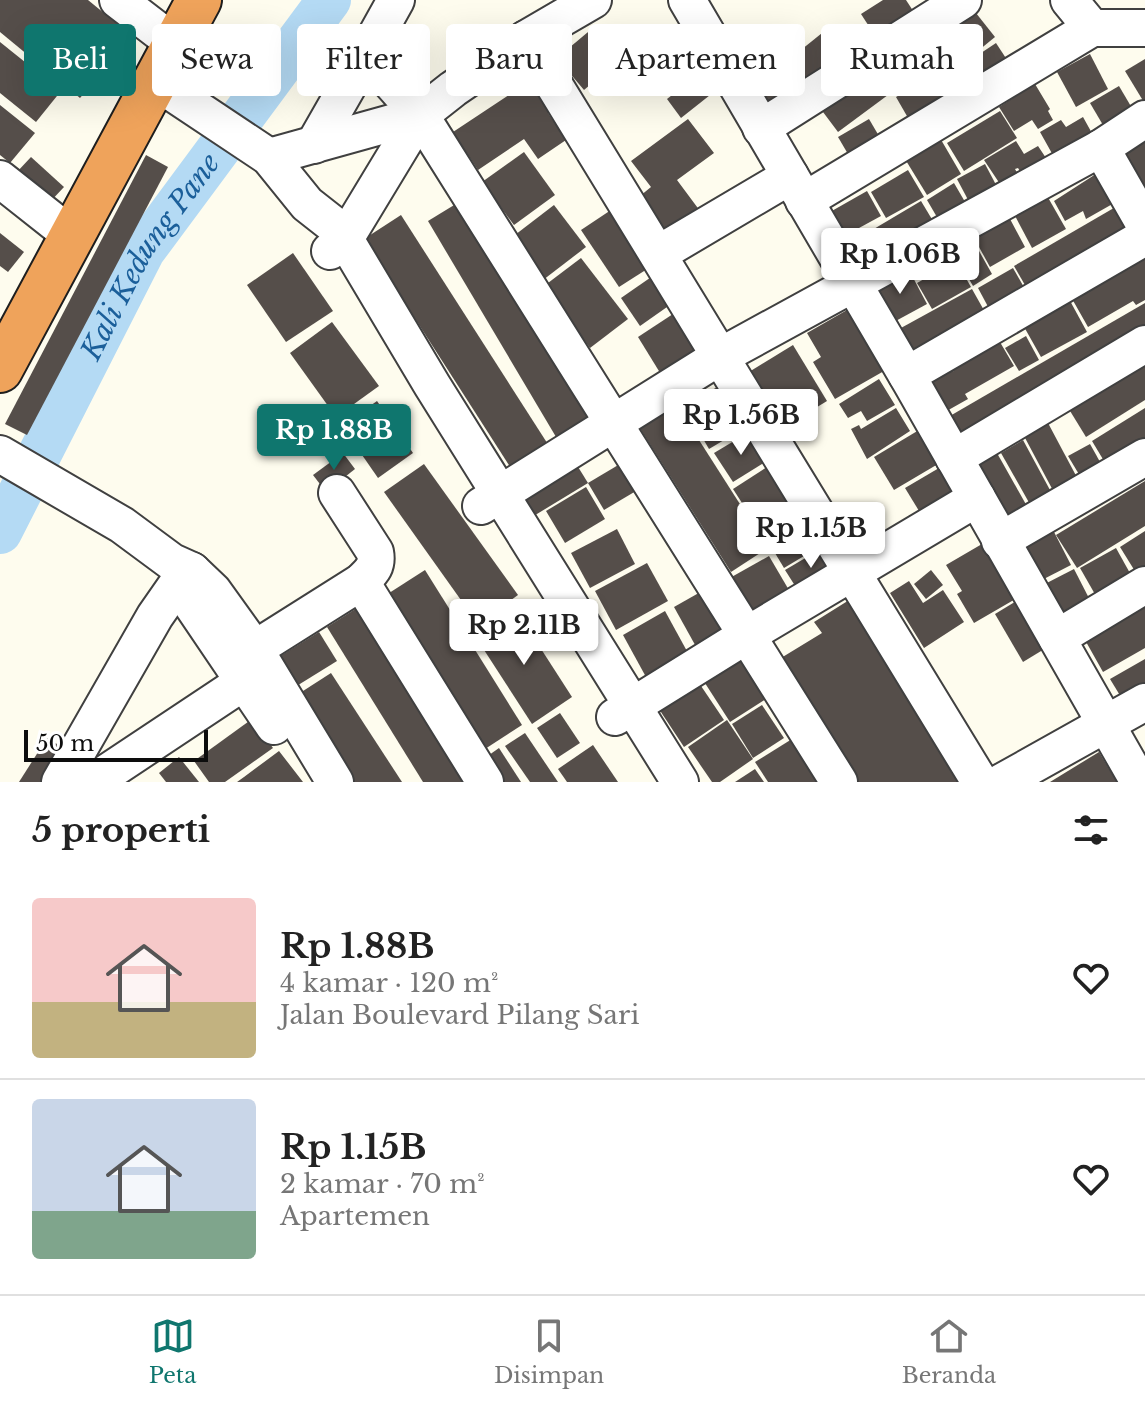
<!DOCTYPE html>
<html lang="id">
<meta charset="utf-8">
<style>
:root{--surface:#fff;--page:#f2f2f2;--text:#222;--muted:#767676;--line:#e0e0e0;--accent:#0f766e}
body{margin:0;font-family:"Libre Baskerville",serif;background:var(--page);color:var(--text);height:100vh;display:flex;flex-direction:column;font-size:30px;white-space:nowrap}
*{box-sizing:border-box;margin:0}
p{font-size:26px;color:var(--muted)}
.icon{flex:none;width:44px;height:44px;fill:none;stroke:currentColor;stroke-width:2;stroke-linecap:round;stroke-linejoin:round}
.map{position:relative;height:782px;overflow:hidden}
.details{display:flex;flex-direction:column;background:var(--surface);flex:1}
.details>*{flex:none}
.top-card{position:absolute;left:24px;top:24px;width:1098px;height:72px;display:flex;gap:16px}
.scale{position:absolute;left:24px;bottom:20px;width:184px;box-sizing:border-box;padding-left:8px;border:4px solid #0d0d0d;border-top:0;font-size:22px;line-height:28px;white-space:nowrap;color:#0d0d0d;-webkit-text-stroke:6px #fff;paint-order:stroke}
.price{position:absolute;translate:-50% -68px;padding:0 18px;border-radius:8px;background:#fff;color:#222;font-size:26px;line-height:52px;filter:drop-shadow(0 2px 4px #0008)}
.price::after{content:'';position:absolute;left:50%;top:48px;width:24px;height:18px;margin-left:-12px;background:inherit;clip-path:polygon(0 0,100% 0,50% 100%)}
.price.current{background:var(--accent);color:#fff}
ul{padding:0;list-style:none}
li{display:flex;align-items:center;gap:24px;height:200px;padding:0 32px}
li+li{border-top:2px solid var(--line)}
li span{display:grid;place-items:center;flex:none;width:224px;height:160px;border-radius:8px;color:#555}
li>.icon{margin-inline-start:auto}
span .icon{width:96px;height:96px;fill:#fffc;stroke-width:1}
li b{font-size:34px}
h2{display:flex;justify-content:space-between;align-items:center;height:96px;padding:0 32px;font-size:34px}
.chip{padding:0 28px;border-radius:8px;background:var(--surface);box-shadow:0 8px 32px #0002;font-size:28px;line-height:72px}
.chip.current{background:var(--accent);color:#fff}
.tabs{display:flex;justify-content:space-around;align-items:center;height:112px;border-top:2px solid var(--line);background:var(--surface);font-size:22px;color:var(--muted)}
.tabs a{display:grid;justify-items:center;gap:4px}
.tabs .current{color:var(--accent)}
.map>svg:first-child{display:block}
</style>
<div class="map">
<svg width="1145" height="782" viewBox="0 0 1145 782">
<rect width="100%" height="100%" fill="#fefcee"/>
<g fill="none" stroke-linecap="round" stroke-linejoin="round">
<path stroke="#b4daf4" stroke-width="44" id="s1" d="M0,532L143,251L329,0"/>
</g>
<g fill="#554e4a">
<polygon points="0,0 88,0 132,36 80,98 0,32"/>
<polygon points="883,0 906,0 921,23 883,48 861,14"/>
<polygon points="972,8 995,37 973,55 949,25"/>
<polygon points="935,21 959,52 928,75 905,44"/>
<polygon points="832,25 857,56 811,92 786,62"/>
<polygon points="594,27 621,58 584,90 557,58"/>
<polygon points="0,42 61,91 36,122 0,93"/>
<polygon points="996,43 1013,69 983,88 966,63"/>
<polygon points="901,48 919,72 838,132 820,108"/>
<polygon points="1090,54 1108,89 1076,107 1057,72"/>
<polygon points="960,59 978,89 915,130 896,97"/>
<polygon points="1145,59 1145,104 1125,71"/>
<polygon points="532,62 561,105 548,113 566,140 538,159 524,139 478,170 453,132 512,93 504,81"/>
<polygon points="780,62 801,89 773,111 753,84"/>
<polygon points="709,66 724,84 681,118 667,99"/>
<polygon points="1035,84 1050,109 1048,111 1053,120 1038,129 1032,120 1014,131 999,107"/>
<polygon points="1119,86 1139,120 1110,137 1090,103"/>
<polygon points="0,105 35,133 10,163 0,155"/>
<polygon points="1000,111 1017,138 964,171 947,143"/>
<polygon points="1083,117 1093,135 1059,166 1040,132 1061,120 1066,127"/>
<polygon points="688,119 714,153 677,180 703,215 671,238 640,196 651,187 631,161"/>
<polygon points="869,119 886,148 855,166 838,137"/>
<polygon points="940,138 961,174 927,195 905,159"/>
<polygon points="1145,139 1145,186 1137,190 1116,157"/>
<polygon points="1016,141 1024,154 1038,146 1048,161 1023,176 1018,168 1015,169 1021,180 1004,190 984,160"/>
<polygon points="524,152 555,195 514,225 482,182"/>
<polygon points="146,155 168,167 27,435 5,424"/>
<polygon points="31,157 64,187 49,203 16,173"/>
<polygon points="985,164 1003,198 975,213 957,179"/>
<polygon points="908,170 924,197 886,218 871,192"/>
<polygon points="1099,172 1116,202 1086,219 1083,211 1065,221 1054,201"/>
<polygon points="954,183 968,207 941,224 927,200"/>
<polygon points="867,191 881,216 837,240 823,216"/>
<polygon points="1046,194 1066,229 1032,248 1013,212"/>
<polygon points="464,199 596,419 559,442 428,221"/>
<polygon points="921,201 939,231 880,266 862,236"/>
<polygon points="554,205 586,247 543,280 511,238"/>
<polygon points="1119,205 1138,238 1033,299 1014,266"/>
<polygon points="617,206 655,264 619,287 581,230"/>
<polygon points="401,215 551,449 514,473 364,239"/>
<polygon points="1010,219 1025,247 990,267 974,238"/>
<polygon points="0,233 24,252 8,272 0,266"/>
<polygon points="974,242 992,274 973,286 954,253"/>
<polygon points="293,253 333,311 286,342 247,285"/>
<polygon points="1145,253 1145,300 1136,305 1133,301 1088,327 1071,297"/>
<polygon points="581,258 628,319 590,348 544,286"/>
<polygon points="956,261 971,287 932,309 917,283"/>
<polygon points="1013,268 1029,296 993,316 978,288"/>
<polygon points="909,270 927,304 892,323 873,289"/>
<polygon points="657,273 677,300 640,326 621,298"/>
<polygon points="972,289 990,321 908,366 890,334"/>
<polygon points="1069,299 1087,332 1041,357 1023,325"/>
<polygon points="1145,303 1145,343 959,448 943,420"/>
<polygon points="854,306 884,371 835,399 813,362 821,357 807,333"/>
<polygon points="673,314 698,354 662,376 638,337"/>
<polygon points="332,322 379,386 336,417 290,353"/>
<polygon points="1026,336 1039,360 1019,371 1005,348"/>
<polygon points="997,337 1014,366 965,394 968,399 936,417 917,383 948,364 954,372 949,364"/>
<polygon points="793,345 827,401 778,431 744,375"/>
<polygon points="1145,358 1145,400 1086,437 1067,406"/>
<polygon points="879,379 895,405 867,421 861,411 848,418 839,404"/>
<polygon points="726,382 751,424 709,449 684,406"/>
<polygon points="377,401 413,453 378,478 342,426"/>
<polygon points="676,404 768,548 731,572 639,427"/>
<polygon points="896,408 910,431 867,459 851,429 859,425 861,429"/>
<polygon points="1145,408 1145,442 1107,466 1092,441"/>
<polygon points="1048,423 1081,485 1057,498 1024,436"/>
<polygon points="919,430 938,464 894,490 874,457"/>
<polygon points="749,432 767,461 733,482 714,453"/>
<polygon points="1023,440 1057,503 1036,515 1001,453"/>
<polygon points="1090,444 1104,469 1083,481 1068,456"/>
<polygon points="993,446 1032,515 1004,531 965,463"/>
<polygon points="343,453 355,469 326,492 313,475"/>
<polygon points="625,461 641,488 604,510 588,483"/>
<polygon points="575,462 588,483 532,517 519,496"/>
<polygon points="424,464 518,595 478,624 384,492"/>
<polygon points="770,465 799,510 762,534 733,489"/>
<polygon points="939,468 961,504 927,524 905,488"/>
<polygon points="1145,481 1145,526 1077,568 1056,535"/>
<polygon points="586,487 605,519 565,543 546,511"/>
<polygon points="791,523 809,553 784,568 766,538"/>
<polygon points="617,529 635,564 590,588 571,553"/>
<polygon points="1053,530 1071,565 1038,582 1020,548"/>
<polygon points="1145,531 1145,579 1141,581 1120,547"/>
<polygon points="982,544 998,571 1002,568 1019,597 974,623 957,594 962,591 946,565"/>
<polygon points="824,547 837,569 799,592 785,570"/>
<polygon points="1116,548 1136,584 1100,603 1080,568"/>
<polygon points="769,556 793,597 752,621 728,579"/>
<polygon points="647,563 668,601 616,630 595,591"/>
<polygon points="1074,569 1093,606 1058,624 1039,587"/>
<polygon points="425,570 522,725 485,749 386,595"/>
<polygon points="931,570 943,585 926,599 914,584"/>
<polygon points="909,581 923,603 943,590 964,622 924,648 890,593"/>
<polygon points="704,590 729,635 699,652 674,607"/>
<polygon points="854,597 967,782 856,782 781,658 822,633 814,622"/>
<polygon points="1018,600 1046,648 1023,662 995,614"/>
<polygon points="365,603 476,782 423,782 327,627"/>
<polygon points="1145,606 1145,648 1103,672 1085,640"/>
<polygon points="516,610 572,697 532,724 475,636"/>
<polygon points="665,611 688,653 646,677 623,635"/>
<polygon points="319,632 337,661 295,687 277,658"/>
<polygon points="738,657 766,699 730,722 703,680"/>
<polygon points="1145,659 1145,690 1124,702 1110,679"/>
<polygon points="331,673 402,782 342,782 289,700"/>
<polygon points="697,680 724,720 684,747 657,706"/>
<polygon points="762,705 784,738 753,758 732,724"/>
<polygon points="560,713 580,743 557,758 537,728"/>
<polygon points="252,719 273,748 225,782 209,782 194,761"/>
<polygon points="727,720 753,759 720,782 712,782 688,747"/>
<polygon points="525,733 558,782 530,782 505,746"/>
<polygon points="47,738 67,750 46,782 19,782"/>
<polygon points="792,739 819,782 768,782 755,762"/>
<polygon points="593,745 618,782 567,782 558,769"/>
<polygon points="499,748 521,782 496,782 482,760"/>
<polygon points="279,751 303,782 237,782 244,777"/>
<polygon points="1099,752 1117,782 1050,782"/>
<polygon points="179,757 199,782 166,782 159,773"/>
<polygon points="755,769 764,782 735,782"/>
</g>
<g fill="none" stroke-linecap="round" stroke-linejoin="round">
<defs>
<g id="minor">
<polyline points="118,0 174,43"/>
<polyline points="396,0 366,54 420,115 839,782"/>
<polyline points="687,0 912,384 1139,782"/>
<polyline points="1069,0 1092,28"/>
<polyline points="526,39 980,782"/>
<polyline points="155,81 269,157 307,204 335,226 345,239 432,385 680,782"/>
<polyline points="761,128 963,0"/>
<polyline points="314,145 366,54"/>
<polyline points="1101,148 1145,225"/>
<polyline points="269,157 420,115"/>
<polyline points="0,179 72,236"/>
<polyline points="804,201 1092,28 1145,28"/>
<polyline points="330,251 345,239 420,115 453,89 526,39 593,0"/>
<polyline points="658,254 790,176"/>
<polyline points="907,375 1145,237"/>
<polyline points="0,454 122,525 172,562 192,571 213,591 254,648 335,782"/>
<polyline points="954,458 1145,344"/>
<polyline points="481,506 719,357 1101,148 1145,119"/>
<polyline points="1000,541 1145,457"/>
<polyline points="361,582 485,782"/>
<polyline points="184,593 274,726"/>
<polyline points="1057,638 1145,585"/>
<path d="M234,662L361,582C371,572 378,567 375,552L337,493"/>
<polyline points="615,717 747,635 977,498"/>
<polyline points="60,782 155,616 178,583 192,571"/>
<polyline points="93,782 245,681"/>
<polyline points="1002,782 1145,702"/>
</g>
<polyline id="highway" points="0,370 199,0"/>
</defs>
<use href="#minor" stroke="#404040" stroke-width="40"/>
<use href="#highway" stroke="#1e1e1e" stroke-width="48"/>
<use href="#minor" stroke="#fff" stroke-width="36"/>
<use href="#highway" stroke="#efa35b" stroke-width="44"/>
</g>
<g text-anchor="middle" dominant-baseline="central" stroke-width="8" stroke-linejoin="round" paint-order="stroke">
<g font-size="28" font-style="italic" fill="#1b5f9a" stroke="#fff">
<text stroke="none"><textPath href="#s1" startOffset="314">Kali Kedung Pane</textPath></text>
</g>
</g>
</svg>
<div class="scale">50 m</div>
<b class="price" style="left:900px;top:296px">Rp 1.06B</b>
<b class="price" style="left:741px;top:457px">Rp 1.56B</b>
<b class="price current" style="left:334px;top:472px">Rp 1.88B</b>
<b class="price" style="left:811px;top:570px">Rp 1.15B</b>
<b class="price" style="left:524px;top:667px">Rp 2.11B</b>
<div class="top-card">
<a class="chip current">Beli</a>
<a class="chip">Sewa</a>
<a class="chip">Filter</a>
<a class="chip">Baru</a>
<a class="chip">Apartemen</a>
<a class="chip">Rumah</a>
</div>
</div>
<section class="details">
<h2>5 properti<svg class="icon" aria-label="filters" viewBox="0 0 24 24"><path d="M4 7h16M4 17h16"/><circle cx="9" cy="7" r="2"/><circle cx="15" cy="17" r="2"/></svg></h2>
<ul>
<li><span style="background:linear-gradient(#f6c9c9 65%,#c2b280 0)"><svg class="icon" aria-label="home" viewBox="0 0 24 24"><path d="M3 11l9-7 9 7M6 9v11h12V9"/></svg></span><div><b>Rp 1.88B</b><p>4 kamar · 120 m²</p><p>Jalan Boulevard Pilang Sari</p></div><svg class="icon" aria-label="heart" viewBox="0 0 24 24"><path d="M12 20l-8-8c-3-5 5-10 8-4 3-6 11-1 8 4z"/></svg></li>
<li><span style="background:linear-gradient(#c9d6e8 70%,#7fa58c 0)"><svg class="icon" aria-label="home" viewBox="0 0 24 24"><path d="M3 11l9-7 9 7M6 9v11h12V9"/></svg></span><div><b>Rp 1.15B</b><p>2 kamar · 70 m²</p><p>Apartemen</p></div><svg class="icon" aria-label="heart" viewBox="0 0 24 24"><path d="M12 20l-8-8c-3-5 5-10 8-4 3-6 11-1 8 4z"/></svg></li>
</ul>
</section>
<nav class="tabs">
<a class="current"><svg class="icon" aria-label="map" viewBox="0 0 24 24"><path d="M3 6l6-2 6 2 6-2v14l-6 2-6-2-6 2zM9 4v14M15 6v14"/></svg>Peta</a>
<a><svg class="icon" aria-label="saved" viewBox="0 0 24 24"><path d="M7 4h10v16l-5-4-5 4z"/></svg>Disimpan</a>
<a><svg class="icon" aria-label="home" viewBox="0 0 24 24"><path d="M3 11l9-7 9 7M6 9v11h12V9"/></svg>Beranda</a>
</nav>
